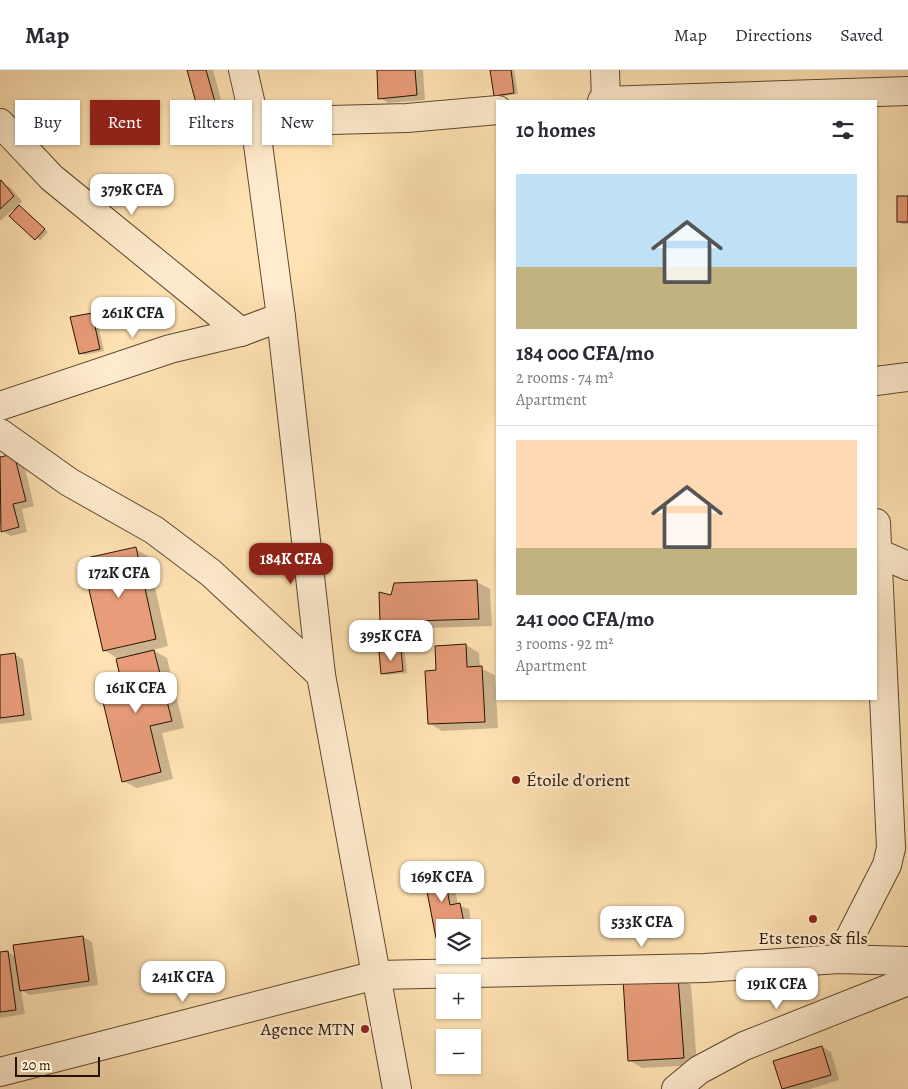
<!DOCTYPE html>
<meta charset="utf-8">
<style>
:root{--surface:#fff;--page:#f7f7f7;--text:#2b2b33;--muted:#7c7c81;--line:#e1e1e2;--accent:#8f2418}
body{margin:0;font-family:Alegreya,serif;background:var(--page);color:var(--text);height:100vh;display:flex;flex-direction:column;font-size:19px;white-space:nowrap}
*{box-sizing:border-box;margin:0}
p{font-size:16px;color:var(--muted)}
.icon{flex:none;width:28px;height:28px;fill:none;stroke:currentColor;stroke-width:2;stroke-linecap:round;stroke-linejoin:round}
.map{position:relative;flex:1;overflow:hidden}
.panel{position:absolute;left:496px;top:30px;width:381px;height:600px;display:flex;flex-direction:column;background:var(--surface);border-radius:0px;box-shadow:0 1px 4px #0004}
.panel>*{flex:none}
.guide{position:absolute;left:15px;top:30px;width:406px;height:45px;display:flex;gap:10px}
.buttons{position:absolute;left:436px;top:849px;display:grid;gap:10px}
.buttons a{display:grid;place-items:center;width:45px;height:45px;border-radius:0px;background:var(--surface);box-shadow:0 1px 4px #0004;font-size:25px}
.scale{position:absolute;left:15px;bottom:12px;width:85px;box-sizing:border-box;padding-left:5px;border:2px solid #251405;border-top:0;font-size:14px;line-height:18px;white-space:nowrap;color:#251405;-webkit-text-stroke:4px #ffecce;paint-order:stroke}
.price{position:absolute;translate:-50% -42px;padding:0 11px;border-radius:10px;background:#fff;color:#222;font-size:16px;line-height:32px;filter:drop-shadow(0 1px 2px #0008)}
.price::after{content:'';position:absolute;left:50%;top:30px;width:15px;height:11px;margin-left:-8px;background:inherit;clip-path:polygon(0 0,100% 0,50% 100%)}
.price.on{background:var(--accent);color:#fff}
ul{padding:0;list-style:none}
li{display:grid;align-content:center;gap:10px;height:265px;padding:0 20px}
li+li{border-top:1px solid var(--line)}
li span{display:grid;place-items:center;height:155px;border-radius:0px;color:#555}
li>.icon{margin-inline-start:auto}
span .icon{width:90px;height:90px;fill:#fffc;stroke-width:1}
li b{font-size:21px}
h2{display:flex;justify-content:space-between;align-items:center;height:60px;padding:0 20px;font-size:21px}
.pill{padding:0 18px;border-radius:0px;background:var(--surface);box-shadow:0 1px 4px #0004;font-size:18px;line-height:45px}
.pill.on{background:var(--accent);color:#fff}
header{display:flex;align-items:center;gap:30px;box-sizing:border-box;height:70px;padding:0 25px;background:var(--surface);border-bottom:1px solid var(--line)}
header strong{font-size:24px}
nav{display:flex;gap:28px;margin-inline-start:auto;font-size:18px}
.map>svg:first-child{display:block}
</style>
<header>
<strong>Map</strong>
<nav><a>Map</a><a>Directions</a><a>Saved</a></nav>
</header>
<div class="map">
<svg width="908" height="1019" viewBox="0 0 908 1019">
<rect width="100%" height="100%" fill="#ffe2b3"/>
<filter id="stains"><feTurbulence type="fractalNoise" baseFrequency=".004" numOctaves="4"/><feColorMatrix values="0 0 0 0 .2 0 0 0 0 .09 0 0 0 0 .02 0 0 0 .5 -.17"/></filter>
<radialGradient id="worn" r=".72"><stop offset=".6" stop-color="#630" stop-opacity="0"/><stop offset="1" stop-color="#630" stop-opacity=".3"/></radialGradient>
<g fill="#0003">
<polygon points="188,0 213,0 227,51 211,55 202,50"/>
<polygon points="378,0 423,0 425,30 388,33 380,28"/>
<polygon points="491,0 514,0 518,24 499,27 495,25"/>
<polygon points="0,112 10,117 22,131 18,136 48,162 40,171 14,139 0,151"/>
<polygon points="908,127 908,154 902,154 898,151"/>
<polygon points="92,244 96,247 104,281 84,285 80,283"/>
<polygon points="14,385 23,390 34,436 22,439 27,462 11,466 2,461 0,451 0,389"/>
<polygon points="135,479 148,486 168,576 153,580 167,588 184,658 162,663 173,709 137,718 123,711 122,611 117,588 104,580"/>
<polygon points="477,512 490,519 492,556 395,559 381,552 392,527"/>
<polygon points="466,575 479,583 480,598 495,605 498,658 442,661 429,653 437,602 436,577"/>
<polygon points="400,581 405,583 407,603 386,605 382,603"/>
<polygon points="14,584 23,589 32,650 0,654 0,586"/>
<polygon points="443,798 452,803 458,835 469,839 472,858 445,858 445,872 437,867"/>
<polygon points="83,867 92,872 98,915 30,925 21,920 25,944 0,948 0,883 8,882 16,887"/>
<polygon points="678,907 691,915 697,995 642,998 629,990"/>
<polygon points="822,977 831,982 839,1010 810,1019 783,1019 775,991"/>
</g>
<g fill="#e89c79" stroke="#251405">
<polygon points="187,0 206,0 219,46 201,51"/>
<polygon points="377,0 415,0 417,25 378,29"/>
<polygon points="490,0 511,0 514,23 494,26"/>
<polygon points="1,110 14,126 0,139 0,111"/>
<rect x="897" y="126" width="11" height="26"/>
<polygon points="19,135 45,159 35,170 9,146"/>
<polygon points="92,243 100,279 79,284 70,247"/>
<polygon points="14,384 26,431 13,434 19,457 1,462 0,387"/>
<polygon points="136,477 156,569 103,581 82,489"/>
<polygon points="477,510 479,549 380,552 379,522 391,525 394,513"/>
<polygon points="466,574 467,597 482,596 485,652 428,654 425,601 436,600 435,576"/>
<polygon points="401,579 403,601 381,604 379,582"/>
<polygon points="154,580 172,651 150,656 161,702 122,712 99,615 121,610 116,589"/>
<polygon points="15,583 24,645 0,648 0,585"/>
<polygon points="443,797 450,835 460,833 465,858 445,858 445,866 436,868 423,801"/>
<polygon points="83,866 89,911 20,921 13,875"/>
<polygon points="8,881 16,940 0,942 0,882"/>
<polygon points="678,906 684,988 628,991 623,909"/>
<polygon points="822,976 831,1005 782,1019 773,991"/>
</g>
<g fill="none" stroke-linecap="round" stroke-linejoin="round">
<defs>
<g id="minor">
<polyline points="243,0 255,52 281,247 321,605 397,1019"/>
<polyline points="605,0 606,31"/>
<polyline points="602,31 908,21"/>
<polyline points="255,52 407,48 498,40"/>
<polyline points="0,53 52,108 241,262"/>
<polyline points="876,311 908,307"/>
<polyline points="0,336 170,279 241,262 281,247"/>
<polyline points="0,363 69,412 154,460 211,503 321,605"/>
<polyline points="878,483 908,496"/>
<polyline points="839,889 887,795 891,778 876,453"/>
<polyline points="0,1002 376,905 705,898 839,889 908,891"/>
<polyline points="676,1019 699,1000 744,976 908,911"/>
</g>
</defs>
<use href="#minor" stroke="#5c4830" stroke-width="30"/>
<use href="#minor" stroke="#ffecce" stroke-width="28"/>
</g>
<g fill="#8f2418" stroke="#ffecce" stroke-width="2">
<circle cx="516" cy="710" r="5"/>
<circle cx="813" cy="849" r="5"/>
<circle cx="365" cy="959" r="5"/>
</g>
<g text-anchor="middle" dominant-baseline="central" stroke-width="5" stroke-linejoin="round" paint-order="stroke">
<g font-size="18" fill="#251405" stroke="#ffecce" text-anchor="start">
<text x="526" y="710">Étoile d'orient</text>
<text x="813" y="868" text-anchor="middle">Ets tenos &amp; fils</text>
<text x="355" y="959" text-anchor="end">Agence MTN</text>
</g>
</g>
<rect width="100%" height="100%" filter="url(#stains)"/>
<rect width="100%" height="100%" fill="url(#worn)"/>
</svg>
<div class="buttons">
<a><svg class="icon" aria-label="layers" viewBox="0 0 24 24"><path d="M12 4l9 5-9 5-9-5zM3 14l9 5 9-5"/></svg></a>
<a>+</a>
<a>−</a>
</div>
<div class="scale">20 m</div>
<b class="price" style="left:132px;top:146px">379K CFA</b>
<b class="price" style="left:133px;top:269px">261K CFA</b>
<b class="price on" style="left:291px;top:515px">184K CFA</b>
<b class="price" style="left:119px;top:529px">172K CFA</b>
<b class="price" style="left:391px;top:592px">395K CFA</b>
<b class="price" style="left:136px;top:644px">161K CFA</b>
<b class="price" style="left:442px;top:833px">169K CFA</b>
<b class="price" style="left:642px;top:878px">533K CFA</b>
<b class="price" style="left:183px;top:933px">241K CFA</b>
<b class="price" style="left:777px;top:940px">191K CFA</b>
<div class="guide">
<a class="pill">Buy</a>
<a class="pill on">Rent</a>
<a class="pill">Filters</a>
<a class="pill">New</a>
</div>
<section class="panel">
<h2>10 homes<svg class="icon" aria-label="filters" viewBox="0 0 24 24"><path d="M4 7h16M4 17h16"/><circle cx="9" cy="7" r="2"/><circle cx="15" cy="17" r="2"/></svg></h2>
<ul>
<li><span style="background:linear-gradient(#bfe0f5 60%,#c2b280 0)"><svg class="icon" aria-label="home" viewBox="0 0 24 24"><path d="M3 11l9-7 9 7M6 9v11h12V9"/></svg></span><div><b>184 000 CFA/mo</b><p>2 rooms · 74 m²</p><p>Apartment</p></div></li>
<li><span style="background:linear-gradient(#ffd9b3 70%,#c2b280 0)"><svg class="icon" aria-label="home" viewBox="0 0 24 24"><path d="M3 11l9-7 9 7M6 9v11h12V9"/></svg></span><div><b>241 000 CFA/mo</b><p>3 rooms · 92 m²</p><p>Apartment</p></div></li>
</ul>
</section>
</div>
